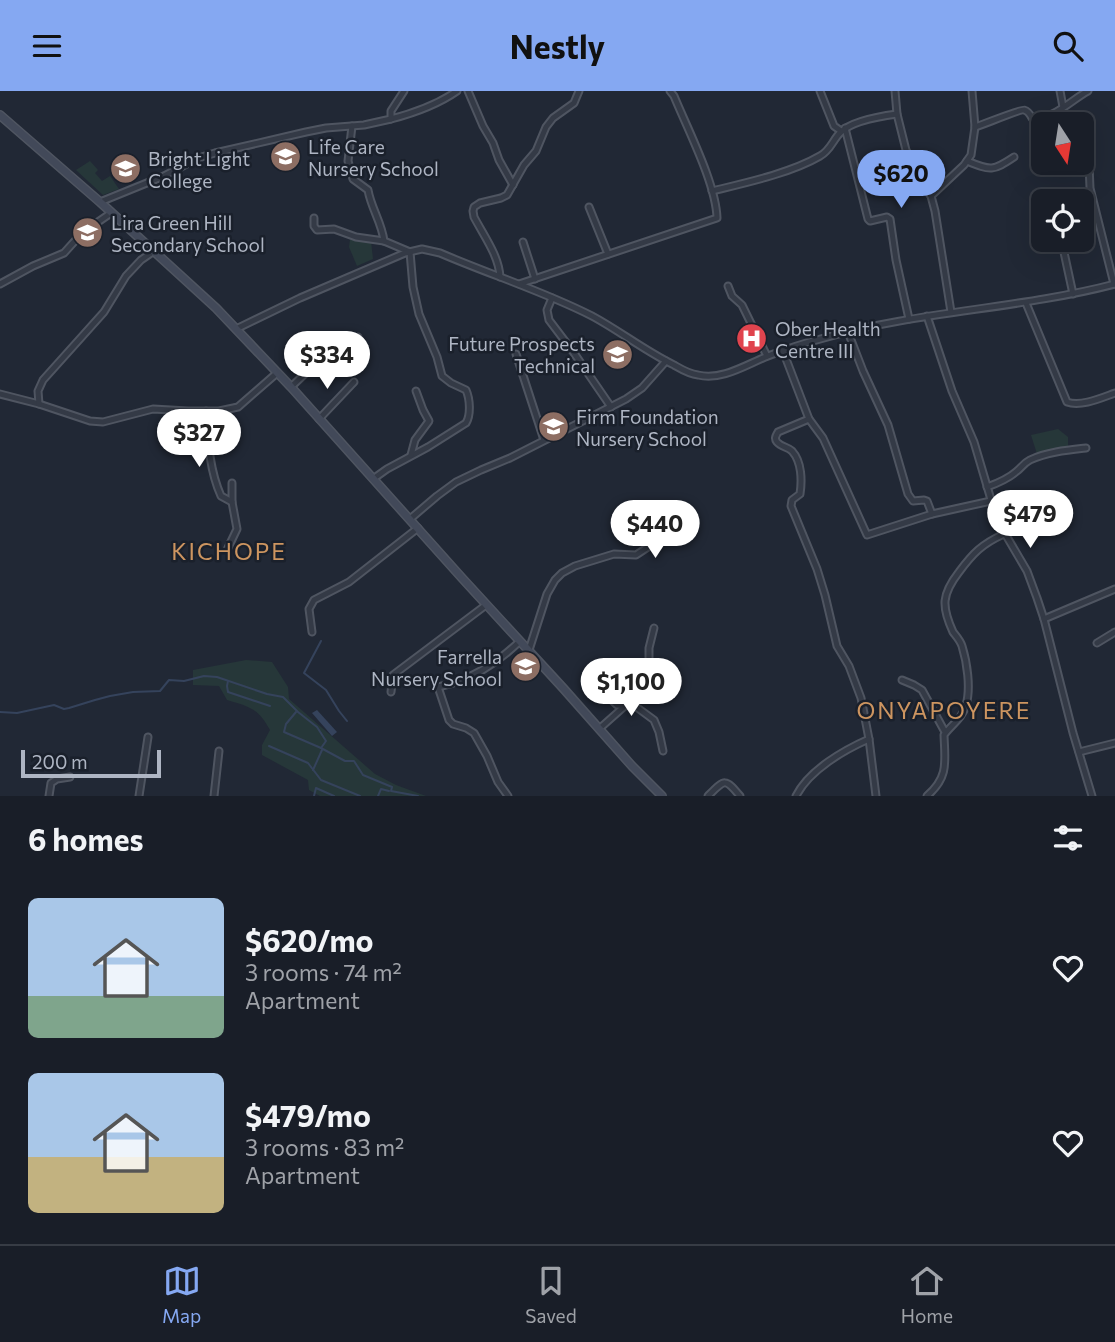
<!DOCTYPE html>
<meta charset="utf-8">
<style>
:root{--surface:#191e28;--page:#262b34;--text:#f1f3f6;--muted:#9fa2a8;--line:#373c45;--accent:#85a8f2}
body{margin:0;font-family:Commissioner,sans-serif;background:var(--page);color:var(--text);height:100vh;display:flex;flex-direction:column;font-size:26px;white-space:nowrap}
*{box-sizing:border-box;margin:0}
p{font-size:23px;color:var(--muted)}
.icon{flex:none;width:38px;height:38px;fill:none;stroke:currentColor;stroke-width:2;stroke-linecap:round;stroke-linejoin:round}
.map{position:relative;height:705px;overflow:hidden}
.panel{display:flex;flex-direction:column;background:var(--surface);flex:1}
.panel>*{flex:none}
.needle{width:46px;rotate:168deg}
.controls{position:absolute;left:1031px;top:21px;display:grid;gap:14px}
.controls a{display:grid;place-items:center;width:63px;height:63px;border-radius:10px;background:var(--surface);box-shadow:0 7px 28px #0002,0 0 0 2px var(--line);font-size:35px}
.scale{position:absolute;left:21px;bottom:18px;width:140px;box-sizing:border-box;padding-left:7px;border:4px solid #aeb5c3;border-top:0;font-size:19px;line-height:24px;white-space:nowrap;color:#aeb5c3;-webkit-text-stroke:5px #1a202b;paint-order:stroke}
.price{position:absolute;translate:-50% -60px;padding:0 16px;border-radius:24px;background:#fff;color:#222;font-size:23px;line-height:46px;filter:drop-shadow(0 2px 4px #0008)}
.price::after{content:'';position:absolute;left:50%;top:42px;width:21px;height:16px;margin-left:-10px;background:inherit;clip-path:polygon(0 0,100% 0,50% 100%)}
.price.current{background:var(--accent);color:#111}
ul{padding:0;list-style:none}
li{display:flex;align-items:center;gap:21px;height:175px;padding:0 28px}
li span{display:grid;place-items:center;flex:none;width:196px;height:140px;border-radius:10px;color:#555}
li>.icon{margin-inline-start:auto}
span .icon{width:84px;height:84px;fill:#fffc;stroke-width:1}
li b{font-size:30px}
h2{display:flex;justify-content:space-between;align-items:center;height:84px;padding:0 28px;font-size:30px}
header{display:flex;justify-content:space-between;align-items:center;height:91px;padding:0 28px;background:var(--accent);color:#111;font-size:32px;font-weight:700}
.tabs{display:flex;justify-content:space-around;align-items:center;height:98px;border-top:2px solid var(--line);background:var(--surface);font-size:19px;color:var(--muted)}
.tabs a{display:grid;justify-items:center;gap:4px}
.tabs .current{color:var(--accent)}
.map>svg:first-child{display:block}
</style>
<header><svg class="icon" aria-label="menu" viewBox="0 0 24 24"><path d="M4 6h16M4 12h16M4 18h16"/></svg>Nestly<svg class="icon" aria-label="search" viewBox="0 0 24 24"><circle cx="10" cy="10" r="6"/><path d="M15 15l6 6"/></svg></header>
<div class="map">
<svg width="1115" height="705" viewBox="0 0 1115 705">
<rect width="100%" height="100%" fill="#212835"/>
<g fill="#263739">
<polygon points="90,70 98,79 95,82 102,90 110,85 119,98 103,104 76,79"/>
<polygon points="362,148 371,150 373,168 357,175 349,156 350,149"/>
<polygon points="1058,338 1068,346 1068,355 1037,363 1031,344"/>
<path d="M246,569L272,571L288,596L289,608L375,683L396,694L426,705H320L309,699L308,689L262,664V654L270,639C258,617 250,616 227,609L219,595L193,594V579Z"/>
</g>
<polygon fill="#35435c" points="317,619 337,641 332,645 312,622"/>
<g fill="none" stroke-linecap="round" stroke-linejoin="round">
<g stroke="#35435c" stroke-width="2">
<polyline points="321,550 304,582 326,599 339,620 347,630"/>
<polyline points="228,590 227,595 228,601 270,615"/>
<polyline points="0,621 17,622 54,614 64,618 69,617 95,609 110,605 133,601 160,600 169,589 184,590 204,585 217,586 267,603 283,606 298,621 317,636 326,650 321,657 345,670 354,670 363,684 392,696 391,700 418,705"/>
<polyline points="296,621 286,633 284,641 321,657"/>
<polyline points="269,655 308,672 321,689 360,705"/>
<polyline points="313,679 322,659"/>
<polyline points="314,705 316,697 334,705"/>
<polyline points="378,705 381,698 389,700"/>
</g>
<defs>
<g id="street">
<polyline points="468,0 483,35 493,52 499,69 513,94"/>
<polyline points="820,0 834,35 841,40"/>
<polyline points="895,0 897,23 906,59 923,94 931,105 935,120 951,221"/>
<polyline points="1060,0 1063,16"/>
<path d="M391,28C414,22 437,14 457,0"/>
<path d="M352,35L348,70L353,88L368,99C371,117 382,132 384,150L410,161L413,196L419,223L437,266L442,285L451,292L466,299C470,308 471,324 466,332L428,356L387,378L373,388"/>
<path d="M975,36C982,34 1021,18 1024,19C1028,20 1031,25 1032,27C1052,30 1071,9 1088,0"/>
<polyline points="845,37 868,128 870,130 887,126 890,128 896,169 909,228"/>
<path d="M967,70C991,80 993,80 1014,66"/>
<polyline points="1089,74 1090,97 1114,193"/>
<path d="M712,100C745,92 791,82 820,65C831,59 833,48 841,41C852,30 882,25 897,23"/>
<polyline points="931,105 964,74 971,64 975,36 972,0"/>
<polyline points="100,111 164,85 198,67 215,62 306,41 326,37 364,34 391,28 391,20 404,0"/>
<polyline points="589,116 608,163"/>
<polyline points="314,127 314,135 317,139 334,138 356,146 384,150"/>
<polyline points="523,151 535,188"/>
<polyline points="1062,152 1073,203"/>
<path d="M500,186C499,165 484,145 474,126L473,120L474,116L480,112L501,107L507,104L524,74L536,60L546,36L553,27L574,12L579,0"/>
<polyline points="0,193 33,175 64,162 82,142 111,122"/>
<path d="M519,193L717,127C716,93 688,39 674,5L670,0"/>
<polyline points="728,195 732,205 742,214 767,265"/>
<polyline points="552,207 547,219 549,229 574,262 611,316"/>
<path d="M1026,212L1067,311C1081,316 1101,307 1115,302"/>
<polyline points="927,225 952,300 974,351 997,429 1027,480 1037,507 1044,528 1073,642 1092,705"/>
<path d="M236,238L300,207L405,162L422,158L440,162C491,184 543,200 592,225C620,240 645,260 674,274C681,278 689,283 698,284C722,290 747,273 768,265C786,258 805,252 824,247C919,220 1019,218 1115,193"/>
<polyline points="848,241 863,280 888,334 908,403 913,410 924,409 927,410 932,423"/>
<polyline points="783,260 809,328 823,347 867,444 932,423 991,410"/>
<polyline points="516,263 544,349"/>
<polyline points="291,296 330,259 358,246"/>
<polyline points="0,303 39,313 90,330 103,331 153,318 188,320 219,320 238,316 277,282"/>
<polyline points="39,313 38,300 43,289 104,221 126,185 141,169 154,160"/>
<path d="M206,320C208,349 209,378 221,405L232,411"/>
<polyline points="319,328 354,291"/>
<path d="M809,328L778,341C776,345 774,347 777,351C781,356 788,356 792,360C802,371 802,390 800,403L792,409L791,415L817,478L825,504L837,555L849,575L861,607L869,648L876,705"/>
<polyline points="411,364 415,349 429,330 423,319 416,300"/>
<path d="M987,396C998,392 1008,388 1017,380C1022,376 1024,372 1030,369C1047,361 1068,359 1086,357"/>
<polyline points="410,428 437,405 456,391 481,379 510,367 626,308 642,297 666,270"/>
<polyline points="227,459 237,438 232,411 232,392"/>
<polyline points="1044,528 1115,498"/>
<polyline points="312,541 309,518 314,509 349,491 418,437"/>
<polyline points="1097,552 1115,541"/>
<polyline points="529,559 547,503 555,489 562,482 575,475 614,463 636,464 674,439 678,435"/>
<polyline points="902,589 914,594 922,599 945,641"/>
<polyline points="391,601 393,584 486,514"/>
<polyline points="604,602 617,614 635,615 654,629 659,641 663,660"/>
<polyline points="599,638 626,614 644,592 649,574 649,557 654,537"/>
<polyline points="1079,661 1115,652"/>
<polyline points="49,705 51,692 57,688 70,686"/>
<polyline points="139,705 148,646"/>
<polyline points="214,705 219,660"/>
<path d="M508,705L498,691L487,665L474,642L466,637L453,633L449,629L438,596C471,589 496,573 520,550"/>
<path d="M708,705C725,688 725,687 740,705"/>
<path d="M796,705C809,679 844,659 869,648"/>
<path d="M927,705C949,686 945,671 944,644C952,633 962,628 966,614C971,597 967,571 962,555C960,549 956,545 953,541C941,515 942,503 959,481C973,462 982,453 1004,443"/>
</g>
<polyline id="secondary" points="0,24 100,111 216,217 291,296 462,487 563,597 632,675 662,705"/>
</defs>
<use href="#street" stroke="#4f5561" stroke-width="9"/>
<use href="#secondary" stroke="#4f5561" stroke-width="10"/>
<use href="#street" stroke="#343a46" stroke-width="5"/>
<use href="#secondary" stroke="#424959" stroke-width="7"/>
</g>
<defs>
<symbol id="school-disc" viewBox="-11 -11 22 22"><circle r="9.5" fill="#8d6e63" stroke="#1a202b"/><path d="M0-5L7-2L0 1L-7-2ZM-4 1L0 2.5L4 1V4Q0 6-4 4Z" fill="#fff"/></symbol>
<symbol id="hospital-disc" viewBox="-11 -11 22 22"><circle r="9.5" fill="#e0444e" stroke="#1a202b"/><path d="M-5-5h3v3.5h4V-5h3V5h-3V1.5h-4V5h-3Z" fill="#fff"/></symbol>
</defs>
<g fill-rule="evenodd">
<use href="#school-disc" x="268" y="48" width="35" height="35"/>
<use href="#school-disc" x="108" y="60" width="35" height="35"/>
<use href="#school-disc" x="70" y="124" width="35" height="35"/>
<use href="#hospital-disc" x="734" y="230" width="35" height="35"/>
<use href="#school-disc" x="600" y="246" width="35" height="35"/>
<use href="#school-disc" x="536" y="318" width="35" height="35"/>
<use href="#school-disc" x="508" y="558" width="35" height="35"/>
</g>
<g text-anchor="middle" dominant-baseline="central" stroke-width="5" stroke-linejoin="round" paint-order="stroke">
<g font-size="19" fill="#aeb5c3" stroke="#1a202b" text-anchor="start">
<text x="308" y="55">Life Care<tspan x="308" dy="22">Nursery School</tspan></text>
<text x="148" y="67">Bright Light<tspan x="148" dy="22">College</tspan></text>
<text x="111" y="131">Lira Green Hill<tspan x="111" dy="22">Secondary School</tspan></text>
<text x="775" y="237">Ober Health<tspan x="775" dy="22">Centre III</tspan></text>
<text x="595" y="252" text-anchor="end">Future Prospects<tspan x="595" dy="22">Technical</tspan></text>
<text x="576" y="325">Firm Foundation<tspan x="576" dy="22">Nursery School</tspan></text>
<text x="502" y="565" text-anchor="end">Farrella<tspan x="502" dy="22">Nursery School</tspan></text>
</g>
<g font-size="23" letter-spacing="2" fill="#cd9560" stroke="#1a202b">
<text x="229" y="460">KICHOPE</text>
<text x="944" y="619">ONYAPOYERE</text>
</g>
</g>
</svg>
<div class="controls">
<a><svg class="needle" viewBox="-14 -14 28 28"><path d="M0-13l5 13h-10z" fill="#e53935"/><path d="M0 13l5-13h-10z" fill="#9fa2a8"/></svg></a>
<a><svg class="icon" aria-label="locate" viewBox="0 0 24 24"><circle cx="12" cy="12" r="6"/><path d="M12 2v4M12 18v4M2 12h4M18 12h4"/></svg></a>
</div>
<div class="scale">200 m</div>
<b class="price current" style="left:901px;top:119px">$620</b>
<b class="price" style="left:327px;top:300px">$334</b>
<b class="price" style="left:199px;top:378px">$327</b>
<b class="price" style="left:1030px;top:459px">$479</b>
<b class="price" style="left:655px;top:469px">$440</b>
<b class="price" style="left:631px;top:627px">$1,100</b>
</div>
<section class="panel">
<h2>6 homes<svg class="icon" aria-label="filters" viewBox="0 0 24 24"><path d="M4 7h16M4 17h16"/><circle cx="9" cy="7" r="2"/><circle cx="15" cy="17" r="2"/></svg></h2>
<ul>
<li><span style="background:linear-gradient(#a9c7e8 70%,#7fa58c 0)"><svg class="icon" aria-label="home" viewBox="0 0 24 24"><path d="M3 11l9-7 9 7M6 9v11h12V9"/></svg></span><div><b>$620/mo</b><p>3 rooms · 74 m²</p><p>Apartment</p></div><svg class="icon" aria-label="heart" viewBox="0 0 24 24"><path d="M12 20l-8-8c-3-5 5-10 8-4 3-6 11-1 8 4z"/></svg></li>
<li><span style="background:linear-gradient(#a9c7e8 60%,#c2b280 0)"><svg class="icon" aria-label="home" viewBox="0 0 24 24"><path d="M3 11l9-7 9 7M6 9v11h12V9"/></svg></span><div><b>$479/mo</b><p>3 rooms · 83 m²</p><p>Apartment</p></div><svg class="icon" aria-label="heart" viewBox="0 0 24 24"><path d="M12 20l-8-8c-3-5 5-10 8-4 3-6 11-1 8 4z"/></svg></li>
</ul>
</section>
<nav class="tabs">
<a class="current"><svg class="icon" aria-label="map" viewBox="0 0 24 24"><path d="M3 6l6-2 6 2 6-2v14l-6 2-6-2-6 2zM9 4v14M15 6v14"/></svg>Map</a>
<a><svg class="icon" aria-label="saved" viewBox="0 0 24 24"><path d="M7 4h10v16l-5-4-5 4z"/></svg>Saved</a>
<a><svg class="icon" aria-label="home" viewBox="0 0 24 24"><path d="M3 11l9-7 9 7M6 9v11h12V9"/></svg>Home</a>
</nav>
